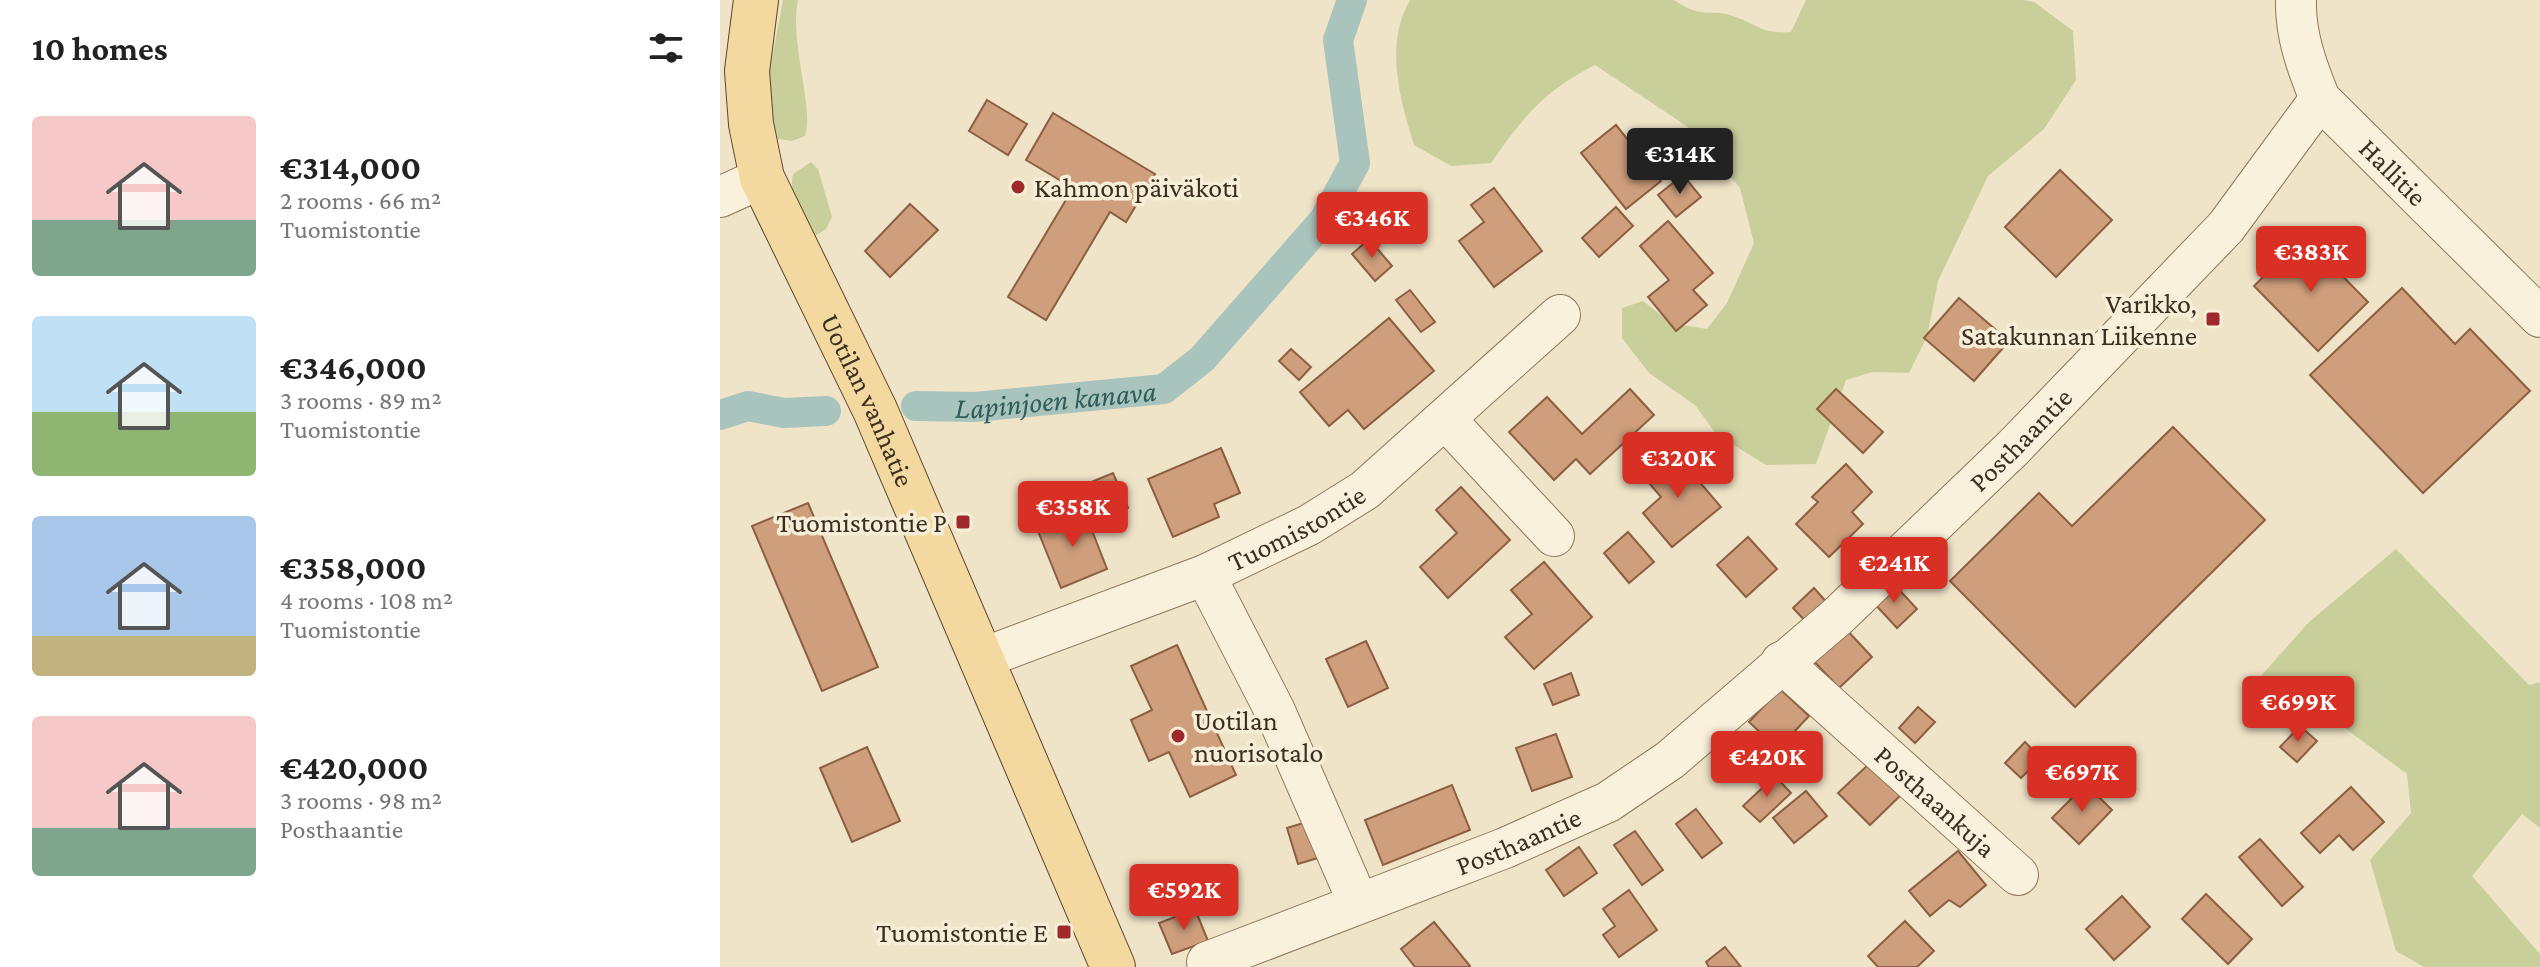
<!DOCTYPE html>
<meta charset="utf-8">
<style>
:root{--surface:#fff;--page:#f2f2f2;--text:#222;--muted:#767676;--accent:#d93025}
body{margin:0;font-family:"Crimson Pro",serif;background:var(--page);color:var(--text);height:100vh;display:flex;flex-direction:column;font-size:30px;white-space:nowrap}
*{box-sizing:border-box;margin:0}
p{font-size:26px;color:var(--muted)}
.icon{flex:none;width:44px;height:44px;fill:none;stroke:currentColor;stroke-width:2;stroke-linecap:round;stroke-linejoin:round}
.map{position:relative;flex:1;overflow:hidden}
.drawer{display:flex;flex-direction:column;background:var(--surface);width:720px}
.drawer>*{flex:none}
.price{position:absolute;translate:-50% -68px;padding:0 18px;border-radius:8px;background:var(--accent);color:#fff;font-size:26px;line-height:52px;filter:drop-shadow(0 2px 4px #0008)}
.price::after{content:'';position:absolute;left:50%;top:48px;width:24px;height:18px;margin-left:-12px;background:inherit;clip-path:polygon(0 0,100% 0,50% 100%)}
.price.selected{background:#222;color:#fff}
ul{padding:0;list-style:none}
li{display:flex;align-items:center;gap:24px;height:200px;padding:0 32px}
li span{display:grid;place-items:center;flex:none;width:224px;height:160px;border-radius:8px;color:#555}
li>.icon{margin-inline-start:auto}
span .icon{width:96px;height:96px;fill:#fffc;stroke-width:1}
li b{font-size:34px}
h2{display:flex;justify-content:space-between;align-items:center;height:96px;padding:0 32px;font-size:34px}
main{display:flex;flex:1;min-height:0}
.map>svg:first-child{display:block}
</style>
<main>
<section class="drawer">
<h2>10 homes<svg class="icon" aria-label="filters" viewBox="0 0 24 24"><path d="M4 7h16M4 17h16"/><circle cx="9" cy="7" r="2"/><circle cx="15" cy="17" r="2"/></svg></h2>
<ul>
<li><span style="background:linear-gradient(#f6c9c9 65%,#7fa58c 0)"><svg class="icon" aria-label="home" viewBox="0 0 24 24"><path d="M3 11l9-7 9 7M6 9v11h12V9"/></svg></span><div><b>€314,000</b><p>2 rooms · 66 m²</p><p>Tuomistontie</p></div></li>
<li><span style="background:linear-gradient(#bfe0f5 60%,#8fb573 0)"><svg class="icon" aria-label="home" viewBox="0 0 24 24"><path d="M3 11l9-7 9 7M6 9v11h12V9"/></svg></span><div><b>€346,000</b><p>3 rooms · 89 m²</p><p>Tuomistontie</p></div></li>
<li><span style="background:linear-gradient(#a9c7e8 75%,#c2b280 0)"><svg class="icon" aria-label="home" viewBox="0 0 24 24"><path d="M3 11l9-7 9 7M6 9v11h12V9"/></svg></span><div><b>€358,000</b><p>4 rooms · 108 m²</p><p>Tuomistontie</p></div></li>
<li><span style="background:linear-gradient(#f6c9c9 70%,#7fa58c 0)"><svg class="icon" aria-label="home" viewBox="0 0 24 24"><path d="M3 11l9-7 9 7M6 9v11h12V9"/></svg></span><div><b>€420,000</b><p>3 rooms · 98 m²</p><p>Posthaantie</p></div></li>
</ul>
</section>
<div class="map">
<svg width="1820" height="967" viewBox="0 0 1820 967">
<rect width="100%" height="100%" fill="#f0e4c8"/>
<g fill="#c9cf9b">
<path d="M63,0H78C69,41 95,111 85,136L72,141L58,139L46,116L49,74Z"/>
<path d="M690,0H954C985,21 990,7 1016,17C1040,26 1042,34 1071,32L1086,0H1303L1314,2L1353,31L1356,80L1324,129L1268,176L1218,281L1207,337L1189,373L1152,372L1126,380L1096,464L1046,465L996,434L975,405L929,373L902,338V308L923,301L951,323L987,329L1007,303L1034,243L1020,188L968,127L875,65C824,91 804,116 771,163L731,166L694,145C680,100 664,44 690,0Z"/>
<path d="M91,162L98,169L112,217L106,229L95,236C79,223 68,194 73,174Z"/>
<polygon points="1676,549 1809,685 1820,682 1820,828 1802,814 1752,876 1820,954 1820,967 1704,967 1676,951 1650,860 1691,813 1687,774 1618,723 1545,717 1524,695 1589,622"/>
</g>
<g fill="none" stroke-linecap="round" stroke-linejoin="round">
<g stroke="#a9c4bc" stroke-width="30">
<path id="s1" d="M196,406L255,407L444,389L482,359L604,220L635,163L618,40L632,0"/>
<polyline points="0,415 28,406 64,413 106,411"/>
</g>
</g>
<g fill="#cf9f7d" stroke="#8d5f41" stroke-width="2">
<polygon points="267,100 307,124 288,155 249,131"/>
<polygon points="333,113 435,174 406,222 390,212 326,320 288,297 353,188 306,160"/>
<polygon points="896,125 941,181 906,209 861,153"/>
<polygon points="1340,170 1392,220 1336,277 1285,227"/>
<polygon points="963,175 981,197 956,217 938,195"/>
<polygon points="774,188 822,251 774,287 739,241 764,222 751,205"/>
<polygon points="190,204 218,230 170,277 145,251"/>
<polygon points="896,207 913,226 879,257 862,238"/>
<polygon points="948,221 993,273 973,290 987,305 956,331 928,297 949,280 920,246"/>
<polygon points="1584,237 1648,302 1598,351 1534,286"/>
<polygon points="649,239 672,266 655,281 632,254"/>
<polygon points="1682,288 1735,344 1750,329 1810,391 1703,493 1590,375"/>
<polygon points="690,290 715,322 701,332 676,300"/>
<polygon points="1239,298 1289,341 1254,381 1204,338"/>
<polygon points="669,318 714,371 644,429 628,410 609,426 580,392"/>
<polygon points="571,349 591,367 579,380 559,361"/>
<polygon points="910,389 934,415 870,474 856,459 834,480 789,432 827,397 862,434"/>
<polygon points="1116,389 1163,432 1143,453 1097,409"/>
<polygon points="1453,427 1545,520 1355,707 1230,581 1319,493 1352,526"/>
<polygon points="501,448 520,493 494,504 499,517 453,537 428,479"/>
<polygon points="954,452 1001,507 952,547 923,513 941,497 924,477"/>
<polygon points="1126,464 1152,492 1132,512 1143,524 1109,557 1076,524 1098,502 1092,497"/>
<polygon points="393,473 408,508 374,523 359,487"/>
<polygon points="741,487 790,540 728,598 700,567 737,533 716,510"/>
<polygon points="88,503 158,667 102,691 32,526"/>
<polygon points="364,510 387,569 341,588 318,531"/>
<polygon points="908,532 934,562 909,583 884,553"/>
<polygon points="1028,537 1057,569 1026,597 997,565"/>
<polygon points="824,562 872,617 814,669 785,637 812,614 791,590"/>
<polygon points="1172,582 1197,609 1177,628 1152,601"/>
<polygon points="1094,588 1109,605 1089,625 1073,608"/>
<polygon points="1124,627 1152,657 1119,688 1091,658"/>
<polygon points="646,641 668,688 628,707 606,659"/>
<polygon points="457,645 516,775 470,797 449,752 429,761 411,720 432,710 411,666"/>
<polygon points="851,673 859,695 833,705 824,684"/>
<polygon points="1060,689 1089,716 1058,749 1029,722"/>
<polygon points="1198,707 1215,722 1195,743 1179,728"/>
<polygon points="1580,726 1597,741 1577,762 1560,747"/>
<polygon points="836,734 852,777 812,791 796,748"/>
<polygon points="1305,742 1321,758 1301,778 1285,763"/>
<polygon points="147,747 180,821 132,842 100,768"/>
<polygon points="1150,763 1181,795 1150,825 1118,793"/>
<polygon points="1055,776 1071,793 1040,822 1023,806"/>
<polygon points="1366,784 1392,810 1359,844 1332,818"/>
<polygon points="732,785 750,830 663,865 645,820"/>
<polygon points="1631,787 1664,822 1633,850 1619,835 1600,853 1581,833"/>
<polygon points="1086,791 1107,816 1074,843 1053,818"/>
<polygon points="976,809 1002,843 982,858 956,824"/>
<polygon points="590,821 601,857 578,864 567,828"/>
<polygon points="915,831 943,870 922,885 894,845"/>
<polygon points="1540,839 1583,887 1562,906 1519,857"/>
<polygon points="859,847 877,873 844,896 826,870"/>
<polygon points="1238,851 1266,885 1240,907 1229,900 1210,916 1189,891"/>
<polygon points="909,890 937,930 899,957 883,935 895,926 883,909"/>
<polygon points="1486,894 1532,939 1508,964 1462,919"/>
<polygon points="1402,896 1430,927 1394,960 1366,929"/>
<polygon points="475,909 488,941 452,954 439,923"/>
<polygon points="1185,921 1214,951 1197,967 1158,967 1148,956"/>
<polygon points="714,922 750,966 749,967 695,967 681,949"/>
<polygon points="1005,947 1021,967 989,967 986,962"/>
</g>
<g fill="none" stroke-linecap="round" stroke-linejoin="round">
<defs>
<g id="minor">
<path id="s2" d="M1576,0C1575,35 1587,67 1600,99L1820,317"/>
<polyline points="0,197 42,178"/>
<polyline points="727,421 834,536"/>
<polyline points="485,575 555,711 638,902"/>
<path id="s3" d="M263,658L485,575L589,525L645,490L840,315"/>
<path id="s4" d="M1061,662L1298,875"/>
<path id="s5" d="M487,962L785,848L888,802L950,760L1118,616L1293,448L1506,227L1600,99"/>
</g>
<g id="major">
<path id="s6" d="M36,0L27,71L31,124L42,178L155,410L393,967"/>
</g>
</defs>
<use href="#minor" stroke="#8d765c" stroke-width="42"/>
<use href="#major" stroke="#5b4430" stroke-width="46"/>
<use href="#minor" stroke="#faf1dc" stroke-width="40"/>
<use href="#major" stroke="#f3d9a0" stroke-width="44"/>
</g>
<g fill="#9e2a2b" stroke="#f7eed8" stroke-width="3">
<circle cx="298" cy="187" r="8"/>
<rect x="1485" y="311" width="16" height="16" rx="4"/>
<rect x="235" y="514" width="16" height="16" rx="4"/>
<circle cx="458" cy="736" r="8"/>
<rect x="336" y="924" width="16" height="16" rx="4"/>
</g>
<g text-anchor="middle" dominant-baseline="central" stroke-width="7" stroke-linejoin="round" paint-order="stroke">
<g font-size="28" fill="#3d2e20" stroke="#f7eed8">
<text stroke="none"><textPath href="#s2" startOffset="206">Hallitie</textPath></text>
<text stroke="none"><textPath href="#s6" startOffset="426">Uotilan vanhatie</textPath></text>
<text stroke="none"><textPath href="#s5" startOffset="982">Posthaantie</textPath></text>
<text stroke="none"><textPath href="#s3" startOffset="340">Tuomistontie</textPath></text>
<text stroke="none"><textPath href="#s4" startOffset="208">Posthaankuja</textPath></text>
<text stroke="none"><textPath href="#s5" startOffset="334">Posthaantie</textPath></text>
</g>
<g font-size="28" fill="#3d2e20" stroke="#f7eed8" text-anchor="end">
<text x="314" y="187" text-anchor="start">Kahmon päiväkoti</text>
<text x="1477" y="303">Varikko,<tspan x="1477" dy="32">Satakunnan Liikenne</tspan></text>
<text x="227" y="522">Tuomistontie P</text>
<text x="474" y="720" text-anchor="start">Uotilan<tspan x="474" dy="32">nuorisotalo</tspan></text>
<text x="328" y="932">Tuomistontie E</text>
</g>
<g font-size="30" font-style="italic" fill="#2f5d5a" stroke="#f7eed8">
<text stroke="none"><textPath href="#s1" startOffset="140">Lapinjoen kanava</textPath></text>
</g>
</g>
</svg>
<b class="price selected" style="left:960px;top:196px">€314K</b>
<b class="price" style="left:652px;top:260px">€346K</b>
<b class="price" style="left:1591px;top:294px">€383K</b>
<b class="price" style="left:958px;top:500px">€320K</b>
<b class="price" style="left:353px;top:549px">€358K</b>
<b class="price" style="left:1174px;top:605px">€241K</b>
<b class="price" style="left:1578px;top:744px">€699K</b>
<b class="price" style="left:1047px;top:799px">€420K</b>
<b class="price" style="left:1362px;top:814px">€697K</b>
<b class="price" style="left:464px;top:932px">€592K</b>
</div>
</main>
